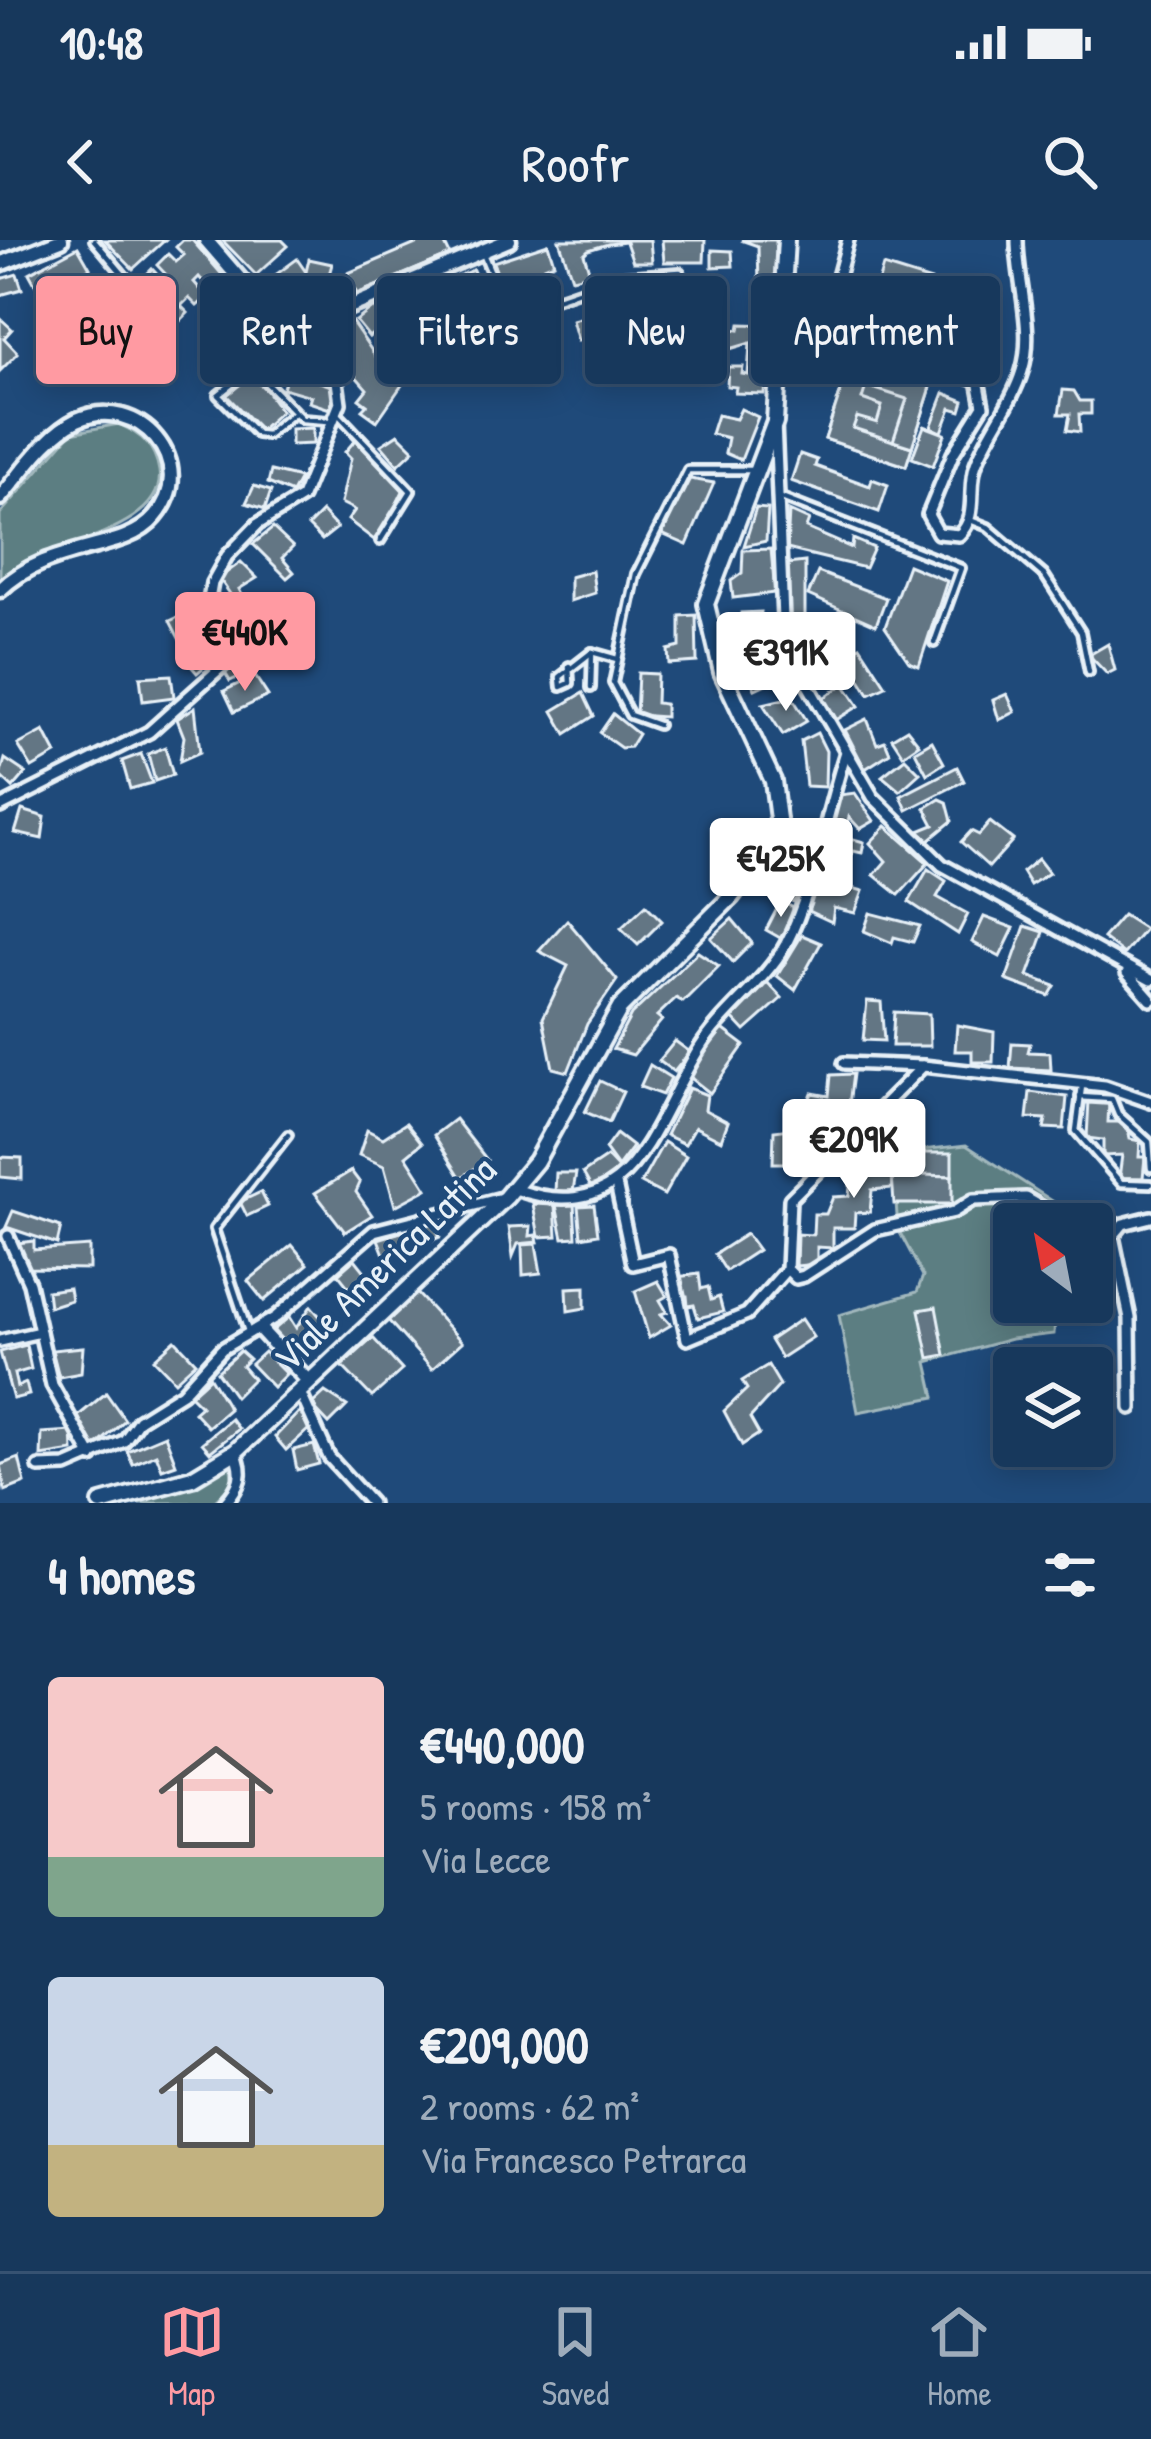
<!DOCTYPE html>
<meta charset="utf-8">
<style>
:root{--surface:#17385c;--page:#244365;--text:#f1f3f6;--muted:#9eacbb;--line:#365272;--accent:#ff9aa2}
body{margin:0;font-family:"Patrick Hand",sans-serif;background:var(--page);color:var(--text);height:100vh;display:flex;flex-direction:column;font-size:45px;white-space:nowrap}
*{box-sizing:border-box;margin:0}
p{font-size:39px;color:var(--muted)}
.icon{flex:none;width:66px;height:66px;fill:none;stroke:currentColor;stroke-width:2;stroke-linecap:round;stroke-linejoin:round}
.map{position:relative;height:1263px;overflow:hidden}
.sheet{display:flex;flex-direction:column;background:var(--surface);flex:1}
.sheet>*{flex:none}
.top-card{position:absolute;left:36px;top:36px;width:1080px;height:108px;display:flex;gap:24px}
.needle{width:78px;rotate:328deg}
.controls{position:absolute;left:993px;top:963px;display:grid;gap:24px}
.controls a{display:grid;place-items:center;width:120px;height:120px;border-radius:12px;background:var(--surface);box-shadow:0 6px 30px #0003,0 0 0 3px var(--line);font-size:60px}
.price{position:absolute;translate:-50% -102px;padding:0 27px;border-radius:12px;background:#fff;color:#222;font-size:39px;line-height:78px;filter:drop-shadow(0 3px 6px #0008)}
.price::after{content:'';position:absolute;left:50%;top:72px;width:36px;height:27px;margin-left:-18px;background:inherit;clip-path:polygon(0 0,100% 0,50% 100%)}
.price.active{background:var(--accent);color:#111}
ul{padding:0;list-style:none}
li{display:flex;align-items:center;gap:36px;height:300px;padding:0 48px}
li span{display:grid;place-items:center;flex:none;width:336px;height:240px;border-radius:12px;color:#555}
li>.icon{margin-inline-start:auto}
span .icon{width:144px;height:144px;fill:#fffc;stroke-width:1}
li b{font-size:51px}
h2{display:flex;justify-content:space-between;align-items:center;height:144px;padding:0 48px;font-size:51px}
.pill{padding:0 42px;border-radius:12px;background:var(--surface);box-shadow:0 6px 30px #0003,0 0 0 3px var(--line);font-size:42px;line-height:108px}
.pill.active{background:var(--accent);color:#111}
.status{display:flex;justify-content:space-between;align-items:center;height:84px;padding:0 60px;background:var(--surface);direction:ltr}
.status svg{height:33px;fill:currentColor}
header{display:flex;justify-content:space-between;align-items:center;height:156px;padding:0 48px;background:var(--surface);font-size:54px;font-weight:600}
.menu{display:flex;justify-content:space-around;align-items:center;height:168px;border-top:3px solid var(--line);background:var(--surface);font-size:33px;color:var(--muted)}
.menu a{display:grid;justify-items:center;gap:6px}
.menu .active{color:var(--accent)}
.map>svg:first-child{display:block}
</style>
<div class="status"><b>10:48</b><svg viewBox="0 0 49 12"><path d="M0 12V9h3v3zM5 12V6h3v6zM10 12V3h3v9zM15 12V0h3v12zM26 1h20v11H26zM47 4h2v5h-2z"/></svg></div>
<header><svg class="icon" aria-label="back" viewBox="0 0 24 24"><path d="M15 5l-7 7 7 7"/></svg>Roofr<svg class="icon" aria-label="search" viewBox="0 0 24 24"><circle cx="10" cy="10" r="6"/><path d="M15 15l6 6"/></svg></header>
<div class="map">
<svg width="1151" height="1263" viewBox="0 0 1151 1263">
<rect width="100%" height="100%" fill="#1f4a7a"/>
<filter id="ink" filterUnits="userSpaceOnUse"><feTurbulence type="fractalNoise" baseFrequency=".00833" numOctaves="2"/><feDisplacementMap in="SourceGraphic" scale="24" xChannelSelector="R" yChannelSelector="G"/><feConvolveMatrix kernelMatrix="1 2 1 2 8 2 1 2 1" color-interpolation-filters="sRGB"/></filter>
<g filter="url(#ink)">
<g fill="#5c7e82" stroke="#a2b8bd" stroke-width="3">
<path d="M119,184C141,195 155,205 159,231C168,293 39,304 0,340V274L71,193Z"/>
<polygon points="966,905 1063,968 1061,984 1014,984 1014,1062 1056,1062 1054,1094 1011,1099 927,1122 935,1157 858,1172 839,1075 917,1052 923,1036 898,989 894,935 910,934 912,911"/>
<polygon points="230,1223 233,1243 213,1263 129,1263 191,1244"/>
</g>
<g fill="#647684" stroke="#e8f1f8" stroke-width="3">
<polygon points="105,0 165,0 133,29"/>
<polygon points="183,0 192,0 225,38 212,52 199,37 194,42 207,57 197,66 189,58 181,66 188,73 177,84 139,42 152,29 170,48 174,43 157,25 168,14 176,22 184,15 176,7"/>
<polygon points="222,0 282,0 288,6 256,35"/>
<polygon points="425,0 443,0 450,15 357,54 348,33"/>
<polygon points="559,0 650,0 652,22 633,22 626,2 608,4 588,10 584,14 590,34 572,38"/>
<polygon points="662,0 705,0 704,22 664,22"/>
<polygon points="741,0 776,0 779,46 759,45 758,6"/>
<polygon points="548,4 554,23 544,27 553,54 519,64 511,38 499,42 493,22"/>
<polygon points="78,7 90,28 41,55 29,33"/>
<polygon points="712,10 732,11 733,26 712,27"/>
<polygon points="297,19 306,32 309,19 332,24 322,60 303,57 298,66 281,56 273,59 263,44"/>
<polygon points="883,26 941,44 932,73 894,61 890,71 898,73 896,81 869,73"/>
<polygon points="473,30 488,65 481,68 484,76 468,83 459,60 445,66 457,95 433,105 422,80 402,88 392,63"/>
<polygon points="17,34 22,49 0,55 0,39"/>
<polygon points="649,40 652,86 578,101 572,80 584,77 580,52"/>
<polygon points="374,67 388,81 369,97 356,81"/>
<polygon points="0,78 12,89 4,98 18,113 0,131"/>
<polygon points="352,82 379,121 404,142 377,181 362,170 367,165 359,159 367,149 338,116 324,115 315,100"/>
<polygon points="740,84 769,85 764,154 735,153 736,147 727,146 728,127 743,127 742,134 748,135 750,103 730,109 731,89 739,90"/>
<polygon points="420,106 425,115 403,134 396,121"/>
<polygon points="851,120 931,147 906,226 825,199"/>
<polygon points="851,120 872,127 862,159 882,166 877,183 857,177 853,188 912,207 906,226 825,199"/>
<polygon points="289,127 316,131 314,140 337,148 330,169 309,162 311,156 283,148"/>
<polygon points="872,127 931,147 912,207 893,201 907,159 866,146"/>
<polygon points="252,130 281,171 259,191 226,155"/>
<polygon points="1063,150 1074,151 1080,161 1091,161 1091,174 1079,174 1080,192 1067,190 1070,174 1059,174"/>
<polygon points="944,153 964,161 961,171 951,168 942,192 931,187"/>
<polygon points="741,169 758,177 741,220 725,213 728,198 711,194 717,175 736,179"/>
<polygon points="924,186 945,194 933,226 912,218"/>
<polygon points="313,188 313,204 291,205 291,189"/>
<polygon points="398,194 414,210 398,225 381,205"/>
<polygon points="357,198 404,249 378,303 348,280 355,270 341,263 351,218 345,212"/>
<polygon points="800,214 817,220 815,226 870,246 872,239 888,245 879,272 791,241"/>
<polygon points="271,231 300,238 292,253 268,243"/>
<polygon points="684,238 714,243 687,305 662,294"/>
<polygon points="254,246 271,251 265,269 246,263"/>
<polygon points="756,268 768,269 766,301 744,306"/>
<polygon points="789,271 809,280 806,288 852,308 853,299 874,308 865,328 787,309"/>
<polygon points="322,272 337,288 322,300 308,286"/>
<polygon points="273,288 293,307 282,318 294,332 287,338 253,304"/>
<polygon points="771,309 775,353 733,358 731,341 742,333 743,310"/>
<polygon points="241,322 257,338 239,349 244,359 237,364 219,338"/>
<polygon points="805,322 805,379 789,387 787,324"/>
<polygon points="908,325 947,341 919,426 909,422 885,387"/>
<polygon points="592,331 595,353 570,361 570,337"/>
<polygon points="818,332 886,358 876,385 808,355"/>
<polygon points="265,370 274,387 241,402 233,385"/>
<polygon points="761,372 760,385 770,385 771,396 740,398 741,373"/>
<polygon points="187,373 200,396 182,404 170,381"/>
<polygon points="696,375 697,422 669,424 668,410 680,407 680,376"/>
<polygon points="805,385 810,396 821,392 828,408 819,412 825,427 807,436 790,392"/>
<polygon points="213,399 222,412 197,433 184,418"/>
<polygon points="1108,404 1115,430 1107,434 1089,415"/>
<polygon points="860,406 886,446 869,454 844,413"/>
<polygon points="242,414 253,430 230,441 224,431"/>
<polygon points="756,417 761,425 772,418 783,436 755,449 743,427"/>
<polygon points="638,433 657,434 656,463 665,464 665,477 636,475"/>
<polygon points="171,435 174,457 143,461 140,437"/>
<polygon points="255,436 268,456 234,472 224,451"/>
<polygon points="844,444 859,466 836,480 822,459"/>
<polygon points="583,453 594,476 566,494 553,471"/>
<polygon points="1007,454 1015,472 999,480 993,460"/>
<polygon points="792,457 807,481 783,495 763,464"/>
<polygon points="195,467 200,512 180,521 184,497 177,479"/>
<polygon points="613,474 638,494 630,507 621,508 600,493"/>
<polygon points="867,479 877,504 885,501 890,513 865,529 845,490"/>
<polygon points="907,489 919,504 903,515 892,498"/>
<polygon points="44,491 56,514 32,528 18,505"/>
<polygon points="817,493 826,511 825,547 806,546 801,501"/>
<polygon points="932,501 944,523 927,534 915,511"/>
<polygon points="165,507 173,535 155,541 148,514"/>
<polygon points="141,514 152,543 130,549 122,521"/>
<polygon points="905,518 920,533 900,551 882,536"/>
<polygon points="5,519 26,533 13,548 0,536"/>
<polygon points="957,527 964,541 907,570 901,556"/>
<polygon points="855,553 874,581 860,589 849,577 843,596 864,602 862,613 853,611 849,620 820,613 839,555"/>
<polygon points="940,559 947,562 952,581 929,600 919,591 934,585 925,568"/>
<polygon points="22,570 45,577 42,599 15,593"/>
<polygon points="990,582 1013,600 989,627 961,602 971,591 979,595"/>
<polygon points="886,586 928,623 899,655 874,635 886,621 870,603"/>
<polygon points="792,591 813,596 794,662 770,655"/>
<polygon points="1038,619 1049,633 1030,645 1022,632"/>
<polygon points="820,625 845,631 842,645 863,651 855,673 834,668 832,682 806,670"/>
<polygon points="928,629 946,641 937,657 968,674 958,694 909,662"/>
<polygon points="781,661 795,669 782,699 766,690"/>
<polygon points="646,665 662,681 638,705 621,688"/>
<polygon points="870,673 920,686 913,702 894,697 892,703 864,691"/>
<polygon points="1123,675 1145,689 1124,714 1103,698"/>
<polygon points="984,677 1014,688 1000,717 972,702"/>
<polygon points="732,679 752,703 733,722 711,698"/>
<polygon points="567,680 617,740 587,784 568,832 553,828 543,778 568,726 539,711"/>
<polygon points="1025,686 1044,692 1028,736 1055,746 1049,756 1006,740"/>
<polygon points="802,695 821,703 795,750 777,736"/>
<polygon points="698,712 719,726 683,762 676,758 657,776 662,780 633,815 613,809 631,775"/>
<polygon points="767,742 782,758 745,791 732,777"/>
<polygon points="867,761 881,762 884,801 863,800"/>
<polygon points="894,772 929,774 930,806 892,806"/>
<polygon points="957,785 994,792 993,822 972,822 972,811 955,811"/>
<polygon points="720,787 744,805 710,853 687,835"/>
<polygon points="675,801 690,812 674,832 659,821"/>
<polygon points="1012,803 1030,804 1028,812 1050,813 1051,830 1010,828"/>
<polygon points="650,825 671,838 662,855 640,847"/>
<polygon points="853,834 848,872 834,871 832,887 813,886 811,907 796,907 792,923 773,923 774,891 791,889 793,870 804,872 812,853 829,856 831,835"/>
<polygon points="600,841 623,852 609,882 585,872"/>
<polygon points="689,848 707,855 705,870 728,882 721,900 695,887 685,904 666,895"/>
<polygon points="1030,852 1067,857 1064,889 1044,888 1046,879 1027,878"/>
<polygon points="1089,860 1109,862 1108,882 1127,882 1130,899 1140,901 1139,917 1145,917 1143,938 1119,938 1122,915 1103,916 1103,900 1087,898"/>
<polygon points="455,879 487,920 461,938 434,895"/>
<polygon points="406,883 422,903 406,916 427,949 395,966 384,926 359,915 367,890 383,898"/>
<polygon points="616,894 633,907 618,927 605,909"/>
<polygon points="912,899 911,935 892,934 893,948 872,950 870,972 855,973 854,988 833,988 833,1008 817,1007 817,1024 796,1026 797,994 813,995 814,974 826,974 833,957 849,956 851,936 862,937 870,930 870,920 887,920 889,900"/>
<polygon points="664,902 686,916 664,955 641,943"/>
<polygon points="912,913 952,913 952,936 911,935"/>
<polygon points="0,917 22,918 22,939 0,937"/>
<polygon points="607,917 620,931 592,949 583,933"/>
<polygon points="351,931 360,943 356,952 372,975 345,992 315,953"/>
<polygon points="556,933 576,933 573,951 555,952"/>
<polygon points="892,934 952,936 952,964 894,964"/>
<polygon points="261,952 268,966 247,976 240,962"/>
<polygon points="533,964 555,965 557,996 539,997"/>
<polygon points="574,964 576,997 563,998 556,965"/>
<polygon points="594,965 598,994 581,997 578,966"/>
<polygon points="13,971 61,987 57,1004 6,987"/>
<polygon points="433,981 440,997 421,1005 414,989"/>
<polygon points="531,986 530,996 536,995 538,1002 518,1004 513,1016 509,987"/>
<polygon points="404,991 409,1009 385,1017 378,999"/>
<polygon points="746,994 758,1010 726,1031 715,1014"/>
<polygon points="34,1001 34,1010 89,1006 89,1029 25,1028 17,1003"/>
<polygon points="536,1004 541,1033 523,1035 522,1005"/>
<polygon points="292,1005 308,1024 264,1061 248,1041"/>
<polygon points="355,1019 367,1034 350,1049 338,1034"/>
<polygon points="1092,1021 1097,1044 1105,1043 1107,1063 1080,1067 1079,1062 1092,1062"/>
<polygon points="699,1034 701,1049 708,1047 711,1060 719,1057 723,1072 698,1078 694,1065 688,1066 687,1056 681,1056 677,1037"/>
<polygon points="658,1041 667,1056 660,1060 667,1072 661,1074 671,1085 649,1098 635,1051"/>
<polygon points="585,1047 585,1068 568,1071 567,1048"/>
<polygon points="69,1048 71,1060 49,1067 47,1051"/>
<polygon points="416,1052 462,1102 432,1129 387,1079"/>
<polygon points="311,1066 328,1086 294,1123 271,1092 289,1077 296,1088"/>
<polygon points="936,1067 945,1115 929,1118 919,1070"/>
<polygon points="801,1079 813,1097 781,1118 770,1100"/>
<polygon points="373,1098 402,1130 372,1157 342,1126"/>
<polygon points="175,1100 196,1122 175,1141 154,1119"/>
<polygon points="26,1105 31,1129 14,1134 17,1147 26,1143 29,1155 13,1159 0,1112"/>
<polygon points="83,1107 81,1133 59,1137 52,1110"/>
<polygon points="240,1111 249,1119 242,1126 253,1139 235,1157 217,1132"/>
<polygon points="264,1112 286,1134 273,1147 251,1124"/>
<polygon points="768,1125 780,1145 750,1178 759,1194 742,1205 724,1171 747,1149 742,1141"/>
<polygon points="210,1137 229,1169 208,1187 194,1172 201,1166 190,1155"/>
<polygon points="325,1152 347,1166 329,1184 311,1165"/>
<polygon points="106,1153 125,1180 93,1209 78,1176"/>
<polygon points="300,1171 309,1189 286,1210 275,1197"/>
<polygon points="231,1179 239,1189 210,1212 202,1203"/>
<polygon points="72,1191 73,1211 41,1216 42,1193"/>
<polygon points="165,1195 176,1224 162,1229 156,1214 133,1224 127,1211"/>
<polygon points="314,1205 319,1224 297,1230 293,1210"/>
<polygon points="19,1218 25,1243 5,1251 0,1225"/>
</g>
<g fill="none" stroke-linecap="round" stroke-linejoin="round">
<defs>
<g id="service">
<polyline points="94,0 171,91"/>
<polyline points="484,16 504,64 515,73 622,36 680,32"/>
<polyline points="295,172 267,195 257,194 218,155 252,128 302,179 328,181"/>
<polyline points="336,172 411,251 380,301"/>
<polyline points="779,257 961,328 934,403"/>
<polyline points="970,280 988,287 1045,336 1081,392 1089,432"/>
<polyline points="569,426 570,443 561,447 560,437 592,412 617,419"/>
<polyline points="591,448 592,412"/>
<polyline points="658,485 630,475 613,443 636,334 688,230 753,230"/>
<polyline points="1082,846 1076,891 1121,943 1151,944"/>
<polyline points="1080,857 1112,859 1118,874 1149,902 1151,928"/>
<polyline points="248,1091 214,989 288,895"/>
</g>
<g id="minor">
<polyline points="831,103 841,81 835,48 848,0"/>
<polyline points="814,110 828,82 841,81 859,97"/>
<path d="M782,123L829,104L863,100L978,140L983,166L953,214L928,275L938,293L959,295C979,276 967,248 976,224C988,192 1012,164 1022,131C1035,91 1017,42 1017,0"/>
<polyline points="775,182 784,404 873,557 942,625 1151,740"/>
<polyline points="0,567 149,492 236,414 235,399 208,365 212,343 227,316 258,284 302,257 340,163 336,134 316,116 295,82"/>
<polyline points="1127,733 1151,760"/>
<polyline points="844,823 923,826"/>
<polyline points="616,944 633,1024 669,1015 687,1099 747,1074 787,1029"/>
<path d="M515,949C634,990 651,886 699,809C723,770 765,743 786,704C813,653 827,569 846,512"/>
<polyline points="1055,984 1045,969 1026,958 973,960 954,972 875,990 804,1036 796,1038 787,1029 790,959 923,826 1105,846 1151,862"/>
<polyline points="8,996 29,1043 52,1145 92,1217"/>
<polyline points="0,1101 40,1092"/>
<polyline points="299,1150 329,1217 371,1263"/>
<polyline points="1131,1168 1130,1078 1113,996 1123,984 1151,977"/>
<polyline points="39,1227 66,1226 124,1201 139,1180 182,1153 222,1109 276,1077 374,991 502,958"/>
<path d="M225,1263C240,1247 245,1233 235,1212"/>
</g>
<g id="tertiary">
<polyline points="206,0 258,60 295,82 335,73 509,0"/>
<polyline points="0,24 61,0"/>
<path d="M0,258C22,233 46,195 77,180C138,152 201,224 155,277C124,314 50,301 0,350"/>
<polyline points="260,1089 308,1141"/>
</g>
<polyline id="secondary" points="101,1263 192,1238 235,1212 506,957 536,921 620,768 731,657 775,599 778,579 773,541 722,432 706,364 775,182 786,0"/>
</defs>
<use href="#service" stroke="#e8f1f8" stroke-width="14"/>
<use href="#minor" stroke="#e8f1f8" stroke-width="18"/>
<use href="#tertiary" stroke="#e8f1f8" stroke-width="21"/>
<use href="#secondary" stroke="#e8f1f8" stroke-width="22"/>
<use href="#service" stroke="#1f4a7a" stroke-width="4.5"/>
<use href="#minor" stroke="#1f4a7a" stroke-width="9"/>
<use href="#tertiary" stroke="#1f4a7a" stroke-width="12"/>
<use href="#secondary" stroke="#1f4a7a" stroke-width="14"/>
</g>
</g>
<g text-anchor="middle" dominant-baseline="central" stroke-width="9" stroke-linejoin="round" paint-order="stroke">
<g font-size="39" fill="#e8f1f8" stroke="#1f4a7a">
<text transform="translate(384 1023) rotate(-44)">Viale America Latina</text>
</g>
</g>
</svg>
<div class="controls">
<a><svg class="needle" viewBox="-14 -14 28 28"><path d="M0-13l5 13h-10z" fill="#e53935"/><path d="M0 13l5-13h-10z" fill="#9eacbb"/></svg></a>
<a><svg class="icon" aria-label="layers" viewBox="0 0 24 24"><path d="M12 4l9 5-9 5-9-5zM3 14l9 5 9-5"/></svg></a>
</div>
<b class="price active" style="left:245px;top:454px">€440K</b>
<b class="price" style="left:786px;top:474px">€391K</b>
<b class="price" style="left:781px;top:680px">€425K</b>
<b class="price" style="left:854px;top:961px">€209K</b>
<div class="top-card">
<a class="pill active">Buy</a>
<a class="pill">Rent</a>
<a class="pill">Filters</a>
<a class="pill">New</a>
<a class="pill">Apartment</a>
</div>
</div>
<section class="sheet">
<h2>4 homes<svg class="icon" aria-label="filters" viewBox="0 0 24 24"><path d="M4 7h16M4 17h16"/><circle cx="9" cy="7" r="2"/><circle cx="15" cy="17" r="2"/></svg></h2>
<ul>
<li><span style="background:linear-gradient(#f6c9c9 75%,#7fa58c 0)"><svg class="icon" aria-label="home" viewBox="0 0 24 24"><path d="M3 11l9-7 9 7M6 9v11h12V9"/></svg></span><div><b>€440,000</b><p>5 rooms · 158 m²</p><p>Via Lecce</p></div></li>
<li><span style="background:linear-gradient(#c9d6e8 70%,#c2b280 0)"><svg class="icon" aria-label="home" viewBox="0 0 24 24"><path d="M3 11l9-7 9 7M6 9v11h12V9"/></svg></span><div><b>€209,000</b><p>2 rooms · 62 m²</p><p>Via Francesco Petrarca</p></div></li>
</ul>
</section>
<nav class="menu">
<a class="active"><svg class="icon" aria-label="map" viewBox="0 0 24 24"><path d="M3 6l6-2 6 2 6-2v14l-6 2-6-2-6 2zM9 4v14M15 6v14"/></svg>Map</a>
<a><svg class="icon" aria-label="saved" viewBox="0 0 24 24"><path d="M7 4h10v16l-5-4-5 4z"/></svg>Saved</a>
<a><svg class="icon" aria-label="home" viewBox="0 0 24 24"><path d="M3 11l9-7 9 7M6 9v11h12V9"/></svg>Home</a>
</nav>
